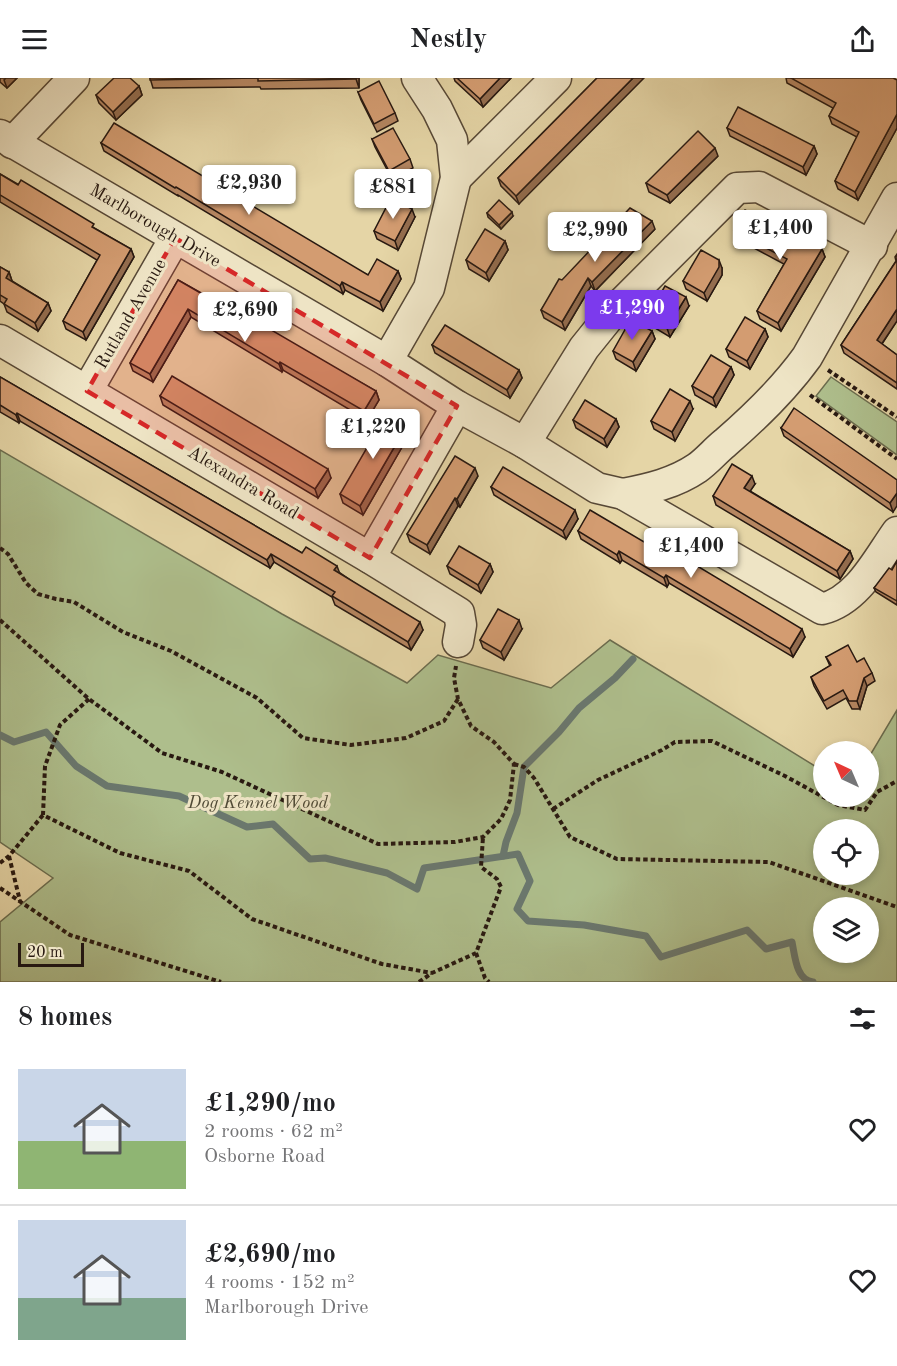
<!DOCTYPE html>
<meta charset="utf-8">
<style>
:root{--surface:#fff;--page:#f6f6f6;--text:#202124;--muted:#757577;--line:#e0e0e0;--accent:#7c3aed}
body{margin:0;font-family:"Old Standard TT",serif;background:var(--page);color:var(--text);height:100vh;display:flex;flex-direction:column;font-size:22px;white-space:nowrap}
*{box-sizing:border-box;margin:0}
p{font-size:20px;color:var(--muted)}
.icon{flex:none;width:33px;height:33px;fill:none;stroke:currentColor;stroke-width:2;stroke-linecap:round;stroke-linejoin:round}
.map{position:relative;height:904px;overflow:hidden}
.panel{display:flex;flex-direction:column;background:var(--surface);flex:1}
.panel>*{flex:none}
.needle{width:39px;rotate:316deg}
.controls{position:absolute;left:813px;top:663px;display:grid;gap:12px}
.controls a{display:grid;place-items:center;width:66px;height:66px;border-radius:50%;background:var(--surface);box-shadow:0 3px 9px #0003;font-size:30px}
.scale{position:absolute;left:18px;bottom:15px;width:66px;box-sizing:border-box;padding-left:6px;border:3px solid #281911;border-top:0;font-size:16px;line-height:21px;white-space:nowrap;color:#281911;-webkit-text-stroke:4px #eee4c5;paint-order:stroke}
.price{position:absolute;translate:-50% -51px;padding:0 14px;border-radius:6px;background:#fff;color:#222;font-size:20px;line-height:39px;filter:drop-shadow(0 2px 3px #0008)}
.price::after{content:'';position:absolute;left:50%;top:36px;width:18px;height:14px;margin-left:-9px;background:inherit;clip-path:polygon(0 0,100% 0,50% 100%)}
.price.selected{background:var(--accent);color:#fff}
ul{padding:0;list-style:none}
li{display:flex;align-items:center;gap:18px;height:150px;padding:0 18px}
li+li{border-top:2px solid var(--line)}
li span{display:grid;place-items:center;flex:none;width:168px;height:120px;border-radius:0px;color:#555}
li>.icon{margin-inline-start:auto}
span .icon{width:72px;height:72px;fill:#fffc;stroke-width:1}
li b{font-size:26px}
h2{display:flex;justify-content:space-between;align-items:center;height:72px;padding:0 18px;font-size:26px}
header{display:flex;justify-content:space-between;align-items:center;height:78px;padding:0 18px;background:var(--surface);font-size:27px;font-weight:700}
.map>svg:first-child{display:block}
</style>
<header><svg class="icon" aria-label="menu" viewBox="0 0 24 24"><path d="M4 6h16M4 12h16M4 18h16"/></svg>Nestly<svg class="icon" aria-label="share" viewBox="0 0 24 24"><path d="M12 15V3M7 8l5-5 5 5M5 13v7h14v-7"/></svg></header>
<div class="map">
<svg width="897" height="904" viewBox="0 0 897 904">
<rect width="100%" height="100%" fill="#e5d5a6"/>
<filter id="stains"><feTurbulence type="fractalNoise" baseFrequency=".00333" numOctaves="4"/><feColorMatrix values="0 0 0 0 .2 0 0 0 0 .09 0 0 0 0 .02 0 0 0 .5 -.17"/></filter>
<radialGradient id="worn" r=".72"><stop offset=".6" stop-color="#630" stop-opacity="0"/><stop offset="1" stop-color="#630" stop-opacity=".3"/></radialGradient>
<g fill="#aebe8c" stroke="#6b6c4e" stroke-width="1.5" fill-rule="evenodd">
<polygon points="831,299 897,344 897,377 816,318"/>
<path d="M0,372L282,536L407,605L438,577L551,610L610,562L823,693L824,718H868L869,679L897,632V904H0V844L53,800L0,764ZM824,752H868V796H824ZM824,830H868V874H824Z"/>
</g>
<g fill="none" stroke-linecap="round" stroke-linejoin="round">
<g stroke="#6a786f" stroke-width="7">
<path d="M0,657L14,664L46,654L76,688L107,708L179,718L247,749L273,746L310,781L325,780L387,795L417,811L424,790L518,776L530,803L517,831L528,843L584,847L646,858L661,879L747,852L766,871L792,864C795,878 796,902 813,904"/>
<polyline points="503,778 506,764 517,735 524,689 559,654 579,630 615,600 633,581"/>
</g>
<defs>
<g id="minor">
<path d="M0,57L387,283L457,328L525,365L597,410L623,416L822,531C858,522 877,482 897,454"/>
<polyline points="12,65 74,0"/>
<polyline points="456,100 556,0"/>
<polyline points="0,262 370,480 459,535 461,547 458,564"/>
<polyline points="387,283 429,210 456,100 452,62 437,31 417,0"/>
<polyline points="87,313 175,160"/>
<polyline points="525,365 584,270 613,234 737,110 759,109 872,168"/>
<path d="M623,416C649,411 675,405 697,390C707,383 715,373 725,365C755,339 784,311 807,279L897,120"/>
<polyline points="370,480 457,328"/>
</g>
</defs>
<use href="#minor" stroke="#574836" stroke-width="33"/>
<g stroke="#281911" stroke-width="4" stroke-dasharray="4.5 3" stroke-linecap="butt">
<polyline points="828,292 897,339"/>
<polyline points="810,317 897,381"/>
<polyline points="0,470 8,476 26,505 38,516 56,521 74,524 123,554 171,573 257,620 303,660 351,667 406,660 444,643 458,621"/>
<polyline points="0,542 89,621 162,675 222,694 378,766 455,764 483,759 501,741 510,722 514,686 494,664 471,648 458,621 454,600 456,588"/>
<polyline points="89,621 60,647 45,688 43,737 120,775 189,793 252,841 382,886 432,895"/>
<polyline points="514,686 524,689 534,700 570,759 617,781 769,784 897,829"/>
<polyline points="553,731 598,702 662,672 675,664 712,663 785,698 838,727 865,732 877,714 897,703"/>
<polyline points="9,778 20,823"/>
<polyline points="0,785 9,778 43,737"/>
<polyline points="0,810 70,857 221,904"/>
<polyline points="476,875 485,900 489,904"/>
<polyline points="419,904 432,895 476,875 501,809 497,801 481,789 483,759"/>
</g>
<use href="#minor" stroke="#eee4c5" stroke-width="30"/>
</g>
<g fill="#b58661" stroke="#281911" stroke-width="1.5">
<polygon points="0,0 17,0 7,10 0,4"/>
<polygon points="150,0 359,0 359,10 261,11 260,9 153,10"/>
<polygon points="454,0 511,0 483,29 455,3"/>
<polygon points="597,0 519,126 501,108 498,100"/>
<polygon points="786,0 893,0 897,2 897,50 858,122 838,111 835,103 857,59 832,46 829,38 833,30 787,5"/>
<polygon points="139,8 142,17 116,42 99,25 96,17"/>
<polygon points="358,14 395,35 398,43 377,54 361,22"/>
<polygon points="727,50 814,68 817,76 806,97 730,58"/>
<polygon points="372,61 410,81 413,90 392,101 375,69"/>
<polygon points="101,65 368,197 398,193 401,201 383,233 345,212 343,216 178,117 178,118 104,73"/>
<polygon points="718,78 670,125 649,114 646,105"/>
<polygon points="0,96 131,171 134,179 86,262 66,251 63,243 97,182 0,124"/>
<polygon points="487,135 513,138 501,151 488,139"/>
<polygon points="415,139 398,172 377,161 374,153"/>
<polygon points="655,151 595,213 591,208 565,252 544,240 541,232 562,202"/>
<polygon points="734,153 822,171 825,179 781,253 760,241 757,233 784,186 737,161"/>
<polygon points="505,163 508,172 489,203 469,191 466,182"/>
<polygon points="897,176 897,243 882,266 897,277 897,311 844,275 841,267 896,183 895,179"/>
<polygon points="0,189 9,194 12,203 48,225 51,233 38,253 7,234 4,226 0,223"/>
<polygon points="722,190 722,197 707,223 686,211 683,203"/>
<polygon points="178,202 376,313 379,322 367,342 283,292 282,294 191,239 153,304 133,293 130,285"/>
<polygon points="689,228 670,259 650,247 647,239"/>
<polygon points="765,251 768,259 750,291 729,279 726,271"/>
<polygon points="652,253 655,261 636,293 616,281 613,273"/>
<polygon points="432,267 519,292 522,300 510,320 435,275"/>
<polygon points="731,289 734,297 716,329 695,317 692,308"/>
<polygon points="0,299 302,475 340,495 423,552 411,572 335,527 332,519 274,484 270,490 20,343 19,345 0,334"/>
<polygon points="160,318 331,400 318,420 163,327"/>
<polygon points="693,331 675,363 654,351 651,343"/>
<polygon points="616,341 619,349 607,369 576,350 573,342"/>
<polygon points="781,350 897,402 893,434 784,358"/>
<polygon points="409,357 363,437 343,425 340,416"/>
<polygon points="478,398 460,429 458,428 430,476 410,464 407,456"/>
<polygon points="755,406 750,413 850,473 853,481 840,501 716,427 713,418"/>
<polygon points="491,409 578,441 566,461 494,417"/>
<polygon points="578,453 805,559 793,579 669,505 667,509 622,482 620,485 581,461"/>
<polygon points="897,483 897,527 876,514 874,510 892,492"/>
<polygon points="490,486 493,494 481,515 450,496 447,488"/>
<polygon points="522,551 504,582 483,570 480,562"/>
<polygon points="826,579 857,584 872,595 875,603 867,608 860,631 852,631 846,620 827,631 814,608 811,599 830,588"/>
</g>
<g fill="#946d4f" stroke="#281911" stroke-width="1.5">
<polygon points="6,0 17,0 7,10 4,2"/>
<polygon points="356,0 359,0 359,10 356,1"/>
<polygon points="500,0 511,0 483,29 480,21"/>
<polygon points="633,0 644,0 519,126 516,118"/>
<polygon points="139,8 142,17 116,42 113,34"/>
<polygon points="897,36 897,50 858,122 855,114"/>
<polygon points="814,68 817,76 806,97 803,89"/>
<polygon points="715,70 718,78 670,125 667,117"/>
<polygon points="412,131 415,139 398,172 395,163"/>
<polygon points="512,134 513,138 501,151 499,147"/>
<polygon points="652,143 655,151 595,213 592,204"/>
<polygon points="505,163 508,172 489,203 486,195"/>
<polygon points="131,171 134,179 86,262 83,254"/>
<polygon points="822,171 825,179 781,253 778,245"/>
<polygon points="719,182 722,190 722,197 707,223 704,215"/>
<polygon points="398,193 401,201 383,233 380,224"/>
<polygon points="9,194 12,203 9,208 6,200"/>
<polygon points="588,200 591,208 565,252 562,244"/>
<polygon points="342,204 345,212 343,216 340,208"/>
<polygon points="686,219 689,228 670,259 667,250"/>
<polygon points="48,225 51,233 38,253 35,245"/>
<polygon points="188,231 191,239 153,304 150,296"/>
<polygon points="897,231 897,243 879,270 877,262"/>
<polygon points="765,251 768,259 750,291 747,283"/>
<polygon points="652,253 655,261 636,293 633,284"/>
<polygon points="280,284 283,292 282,294 279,286"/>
<polygon points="731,289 734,297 716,329 713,320"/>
<polygon points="519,292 522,300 510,320 507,312"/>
<polygon points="376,313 379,322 367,342 364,333"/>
<polygon points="690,323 693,331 675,363 672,354"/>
<polygon points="17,335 20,343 19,345 16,337"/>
<polygon points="616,341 619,349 607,369 604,361"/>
<polygon points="406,349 409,357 363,437 360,428"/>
<polygon points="475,390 478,398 460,429 457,421"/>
<polygon points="328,391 331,400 318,420 315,411"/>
<polygon points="752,398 755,406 747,418 744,410"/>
<polygon points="897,415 897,428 893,434 890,425"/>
<polygon points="455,420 458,428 430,476 427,467"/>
<polygon points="575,432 578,441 566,461 563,453"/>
<polygon points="619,473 622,482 620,485 617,477"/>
<polygon points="850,473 853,481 840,501 837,493"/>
<polygon points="271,476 274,484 270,490 267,482"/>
<polygon points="490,486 493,494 481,515 478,507"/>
<polygon points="337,488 340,496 334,492"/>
<polygon points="666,497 669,505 667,509 664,500"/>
<polygon points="519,542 522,551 504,582 501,574"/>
<polygon points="420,544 423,552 411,572 408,564"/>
<polygon points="802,551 805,559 793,579 790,571"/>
<polygon points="864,600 867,608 860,631 857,623"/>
</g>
<g fill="#d39c71" stroke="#281911" stroke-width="1.5">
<polygon points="114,0 130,0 139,8 113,34 96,17"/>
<polygon points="150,0 356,0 356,1 258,3 258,0 150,2"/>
<polygon points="457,0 500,0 480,21"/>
<polygon points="597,0 633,0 516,118 498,100"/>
<polygon points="791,0 893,0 897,2 897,36 855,114 835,103 859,54 829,38 836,25"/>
<polygon points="379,3 395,35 374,46 358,14"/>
<polygon points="738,29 814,68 803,89 727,50"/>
<polygon points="114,45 368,197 377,181 398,193 380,224 342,204 340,208 176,109 175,110 101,65"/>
<polygon points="393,50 410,81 389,93 372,61"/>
<polygon points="698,53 715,70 667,117 646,105"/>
<polygon points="0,96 18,107 21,102 94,146 92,149 131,171 83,254 63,243 100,177 0,117"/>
<polygon points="391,120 412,131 395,163 374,153"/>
<polygon points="499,122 512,134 499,147 487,135"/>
<polygon points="630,130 652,143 592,204 588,200 562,244 541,232 559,201 562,202"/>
<polygon points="745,132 822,171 778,245 757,233 787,181 734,153"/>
<polygon points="485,151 505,163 486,195 466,182"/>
<polygon points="701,172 719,182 719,189 704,215 683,203"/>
<polygon points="897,182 897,231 877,262 897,277 897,305 841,267"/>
<polygon points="0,189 9,194 6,200 48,225 35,245 4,226 7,221 0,217"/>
<polygon points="178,202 216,224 218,221 376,313 364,333 280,284 279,286 188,231 150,296 130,285"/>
<polygon points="665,208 686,219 667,250 647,239"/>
<polygon points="745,239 765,251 747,283 726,271"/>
<polygon points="631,241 652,253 633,284 613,273"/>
<polygon points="445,247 519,292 507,312 432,267"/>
<polygon points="711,277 731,289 713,320 692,308"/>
<polygon points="172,298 328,391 315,411 160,318"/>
<polygon points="0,299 302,475 306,469 337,488 334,492 420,544 408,564 332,518 335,514 271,476 267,482 17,335 16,337 0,327"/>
<polygon points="670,311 690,323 672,354 651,343"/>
<polygon points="585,322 616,341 604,361 573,342"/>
<polygon points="794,330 897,402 897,415 890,425 781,350"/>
<polygon points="386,337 406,349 360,428 340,416"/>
<polygon points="455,378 475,390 457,421 455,420 427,467 407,456"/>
<polygon points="732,386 752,398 744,410 850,473 837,493 713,418"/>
<polygon points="503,389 575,432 563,453 491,409"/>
<polygon points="590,432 644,464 645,462 687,486 689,483 802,551 790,571 666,497 664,500 619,473 617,477 578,453"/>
<polygon points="459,468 490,486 478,507 447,488"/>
<polygon points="897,483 897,523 874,510 889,490 892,492"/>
<polygon points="498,531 519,542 501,574 480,562"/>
<polygon points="848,567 857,584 864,580 872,595 864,600 857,623 849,623 843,612 824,623 811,599 831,587 826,579"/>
</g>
<path fill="#d62828" fill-opacity="0.2" stroke="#d62828" stroke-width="4.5" stroke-dasharray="12 8" stroke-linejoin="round" d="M175,160L457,328L370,480L87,313Z"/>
<g text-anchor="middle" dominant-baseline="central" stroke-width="6" stroke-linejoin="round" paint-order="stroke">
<g font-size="18" fill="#281911" stroke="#eee4c5">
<text transform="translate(155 148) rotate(30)">Marlborough Drive</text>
<text transform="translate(131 236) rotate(-60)">Rutland Avenue</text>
<text transform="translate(243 405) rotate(31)">Alexandra Road</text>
</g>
<g font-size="18" font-style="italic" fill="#504b36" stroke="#eee4c5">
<text x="258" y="725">Dog Kennel Wood</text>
</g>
</g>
<rect width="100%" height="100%" filter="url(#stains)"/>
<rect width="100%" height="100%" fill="url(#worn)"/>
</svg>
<div class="controls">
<a><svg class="needle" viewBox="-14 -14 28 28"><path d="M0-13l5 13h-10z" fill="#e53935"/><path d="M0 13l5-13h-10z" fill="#757577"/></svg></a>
<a><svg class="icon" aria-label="locate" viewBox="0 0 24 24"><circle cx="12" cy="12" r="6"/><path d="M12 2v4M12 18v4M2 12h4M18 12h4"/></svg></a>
<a><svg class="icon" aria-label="layers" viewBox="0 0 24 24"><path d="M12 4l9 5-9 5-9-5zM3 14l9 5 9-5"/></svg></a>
</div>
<div class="scale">20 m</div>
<b class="price" style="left:249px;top:138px">£2,930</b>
<b class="price" style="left:393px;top:142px">£881</b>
<b class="price" style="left:780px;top:183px">£1,400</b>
<b class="price" style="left:595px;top:185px">£2,990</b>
<b class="price selected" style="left:632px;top:263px">£1,290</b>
<b class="price" style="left:245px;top:265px">£2,690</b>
<b class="price" style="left:373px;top:382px">£1,220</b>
<b class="price" style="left:691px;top:501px">£1,400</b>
</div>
<section class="panel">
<h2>8 homes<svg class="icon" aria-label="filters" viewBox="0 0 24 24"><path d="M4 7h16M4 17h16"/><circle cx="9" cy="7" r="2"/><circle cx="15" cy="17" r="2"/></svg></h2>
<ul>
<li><span style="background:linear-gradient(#c9d6e8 60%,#8fb573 0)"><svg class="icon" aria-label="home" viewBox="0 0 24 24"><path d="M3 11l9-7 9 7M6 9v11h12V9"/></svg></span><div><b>£1,290/mo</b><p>2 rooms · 62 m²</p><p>Osborne Road</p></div><svg class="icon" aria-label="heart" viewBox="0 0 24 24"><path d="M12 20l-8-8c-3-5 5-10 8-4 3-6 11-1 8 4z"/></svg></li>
<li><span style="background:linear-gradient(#c9d6e8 65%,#7fa58c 0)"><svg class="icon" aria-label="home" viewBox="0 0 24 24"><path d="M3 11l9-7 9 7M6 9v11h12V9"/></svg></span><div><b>£2,690/mo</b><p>4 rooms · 152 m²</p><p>Marlborough Drive</p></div><svg class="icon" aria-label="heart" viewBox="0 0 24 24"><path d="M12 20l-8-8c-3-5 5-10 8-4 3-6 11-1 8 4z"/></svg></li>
</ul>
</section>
